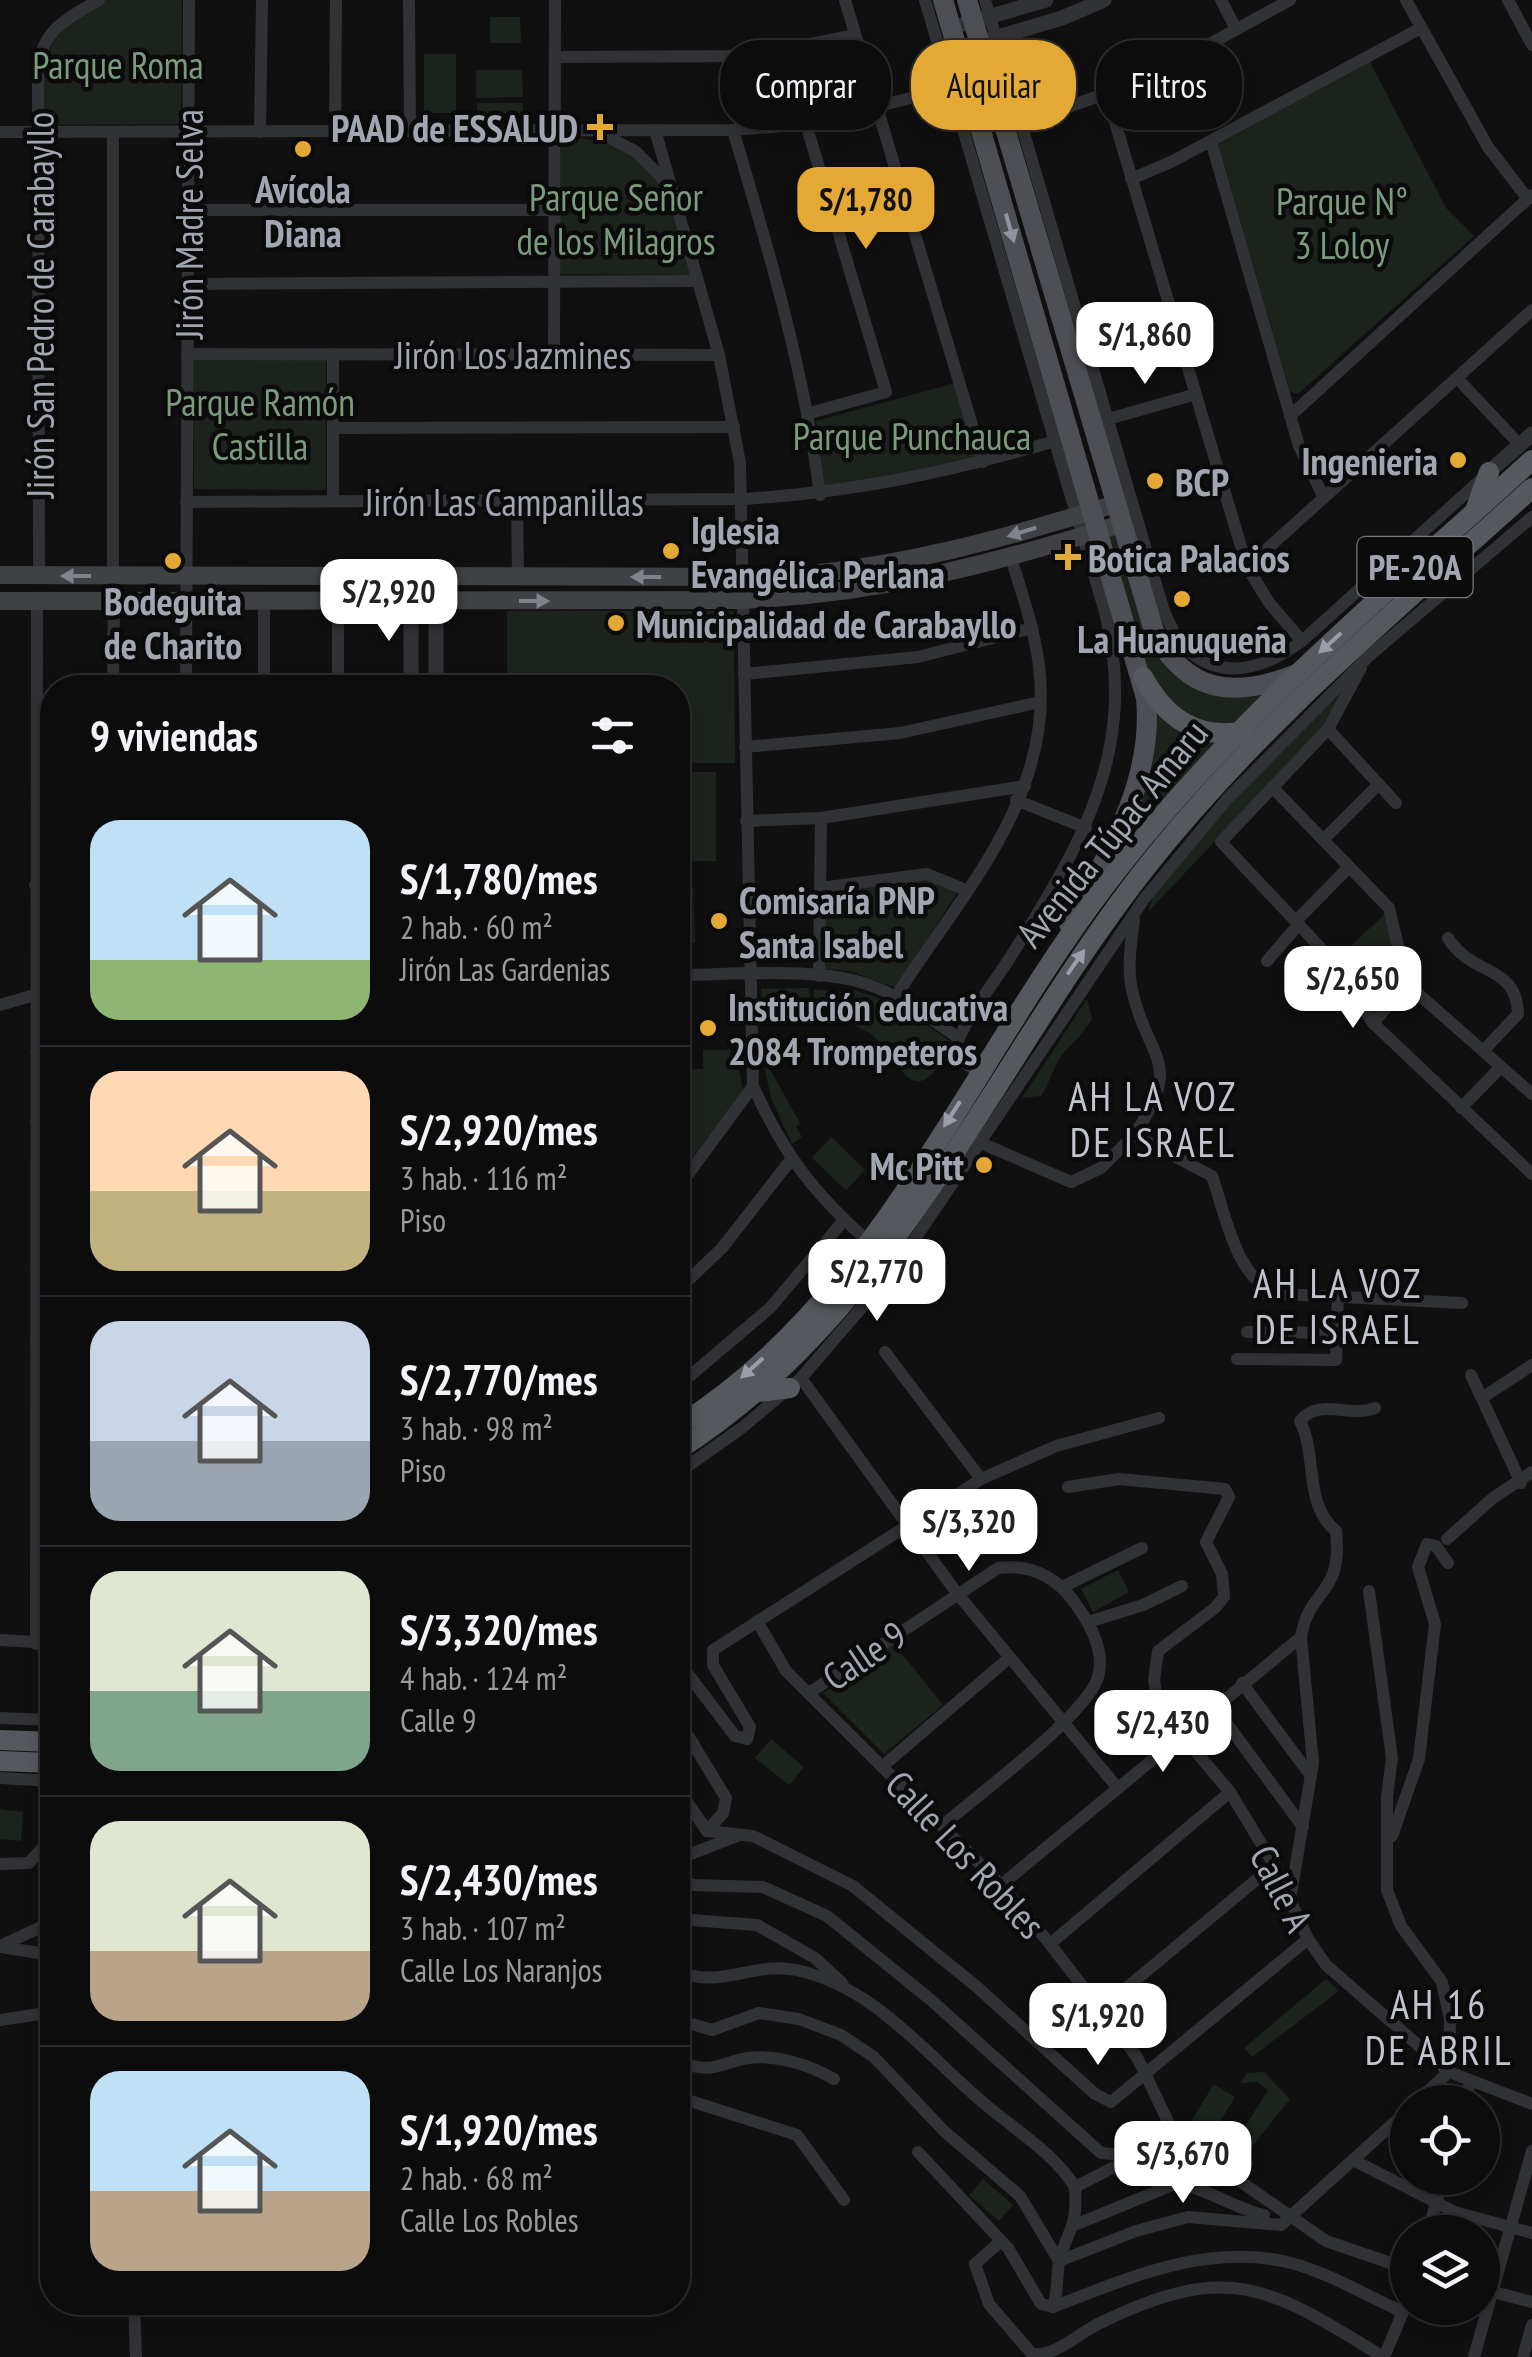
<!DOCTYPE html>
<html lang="es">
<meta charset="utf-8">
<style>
:root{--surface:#0c0c0d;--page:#1a1a1b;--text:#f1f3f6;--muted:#9a9b9d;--line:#2c2c2e;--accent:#e4a935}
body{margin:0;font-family:"PT Sans Narrow",sans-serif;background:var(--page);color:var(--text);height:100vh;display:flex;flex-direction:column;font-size:38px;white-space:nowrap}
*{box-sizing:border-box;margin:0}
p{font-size:32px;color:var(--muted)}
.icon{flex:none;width:55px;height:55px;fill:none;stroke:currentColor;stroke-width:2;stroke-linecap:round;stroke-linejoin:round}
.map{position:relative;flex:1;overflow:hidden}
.panel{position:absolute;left:40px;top:675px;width:650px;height:1640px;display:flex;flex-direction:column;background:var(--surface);border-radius:40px;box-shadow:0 5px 15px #0003,0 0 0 2px var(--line)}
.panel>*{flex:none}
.top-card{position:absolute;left:720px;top:40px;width:660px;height:90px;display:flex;gap:20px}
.fabs{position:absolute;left:1390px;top:2085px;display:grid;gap:20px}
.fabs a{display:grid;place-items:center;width:110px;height:110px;border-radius:50%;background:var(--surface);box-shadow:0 5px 15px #0003,0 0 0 2px var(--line);font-size:50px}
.price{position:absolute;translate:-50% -85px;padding:0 22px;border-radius:20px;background:#fff;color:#222;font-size:32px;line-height:65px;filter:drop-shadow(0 2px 5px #0008)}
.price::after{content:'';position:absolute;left:50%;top:60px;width:30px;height:22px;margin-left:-15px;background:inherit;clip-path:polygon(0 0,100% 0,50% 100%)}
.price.on{background:var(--accent);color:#111}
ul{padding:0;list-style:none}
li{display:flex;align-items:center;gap:30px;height:250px;padding:0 50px}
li+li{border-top:2px solid var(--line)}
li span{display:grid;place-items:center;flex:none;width:280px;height:200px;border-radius:30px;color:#555}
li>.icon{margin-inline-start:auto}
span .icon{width:120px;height:120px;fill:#fffc;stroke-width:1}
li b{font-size:42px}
h2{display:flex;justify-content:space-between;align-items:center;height:120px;padding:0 50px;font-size:42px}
.tag{padding:0 35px;border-radius:40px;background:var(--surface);box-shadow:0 5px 15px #0003,0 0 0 2px var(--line);font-size:35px;line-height:90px}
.tag.on{background:var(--accent);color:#111}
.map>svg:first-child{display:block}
</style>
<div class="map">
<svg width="1532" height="2357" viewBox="0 0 1532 2357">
<rect width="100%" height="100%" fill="#101011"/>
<g fill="#1c231d">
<path d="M106,0H182L181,124L42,125C46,52 38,38 106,0Z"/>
<polygon points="490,17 520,17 521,43 490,43"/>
<rect x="424" y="54" width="32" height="59"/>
<polygon points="1370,62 1446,208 1474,236 1298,394 1290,392 1218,143"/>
<polygon points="522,70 523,97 476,98 476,70"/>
<polygon points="477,103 523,103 523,121 477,120"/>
<path d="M561,137C662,139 667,193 692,275L559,274Z"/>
<polygon points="193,357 326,357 326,490 194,489"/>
<polygon points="955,383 976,458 825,489 816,421"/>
<path d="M1118,532C1129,571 1146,671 1190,684C1213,691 1244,689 1269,691L1233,727C1140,732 1126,602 1107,534Z"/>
<polygon points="507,611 734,611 735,763 678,763 678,688 507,687"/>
<path d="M1346,689L1326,724L1149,911C1154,863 1305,727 1346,689Z"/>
<polygon points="1151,703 1222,740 1112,871"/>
<rect x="678" y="772" width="38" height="89"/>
<polygon points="927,880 959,890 896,988 850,971 825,969 826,893"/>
<polygon points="678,887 693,887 695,943 687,943 687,911 678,911"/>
<polygon points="45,893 52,893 52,985 45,987"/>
<polygon points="1386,913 1402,983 1373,1013 1338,958"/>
<polygon points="809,988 810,1018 762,1019 761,989"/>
<path d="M849,988L895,1004L953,1043C912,1118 905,1065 871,1034C865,1030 855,1026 849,1023Z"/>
<polygon points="814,989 847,993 847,1024 814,1022"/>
<path d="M1087,999L1092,1019C1084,1032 1075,1041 1065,1051C1053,1064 1051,1082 1041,1096L1022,1098Z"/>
<polygon points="703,1050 730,1050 730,1068 739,1069 743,1091 678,1176 678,1069 703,1069"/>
<polygon points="762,1055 800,1123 796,1127 802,1137 792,1144 771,1098"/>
<polygon points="831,1137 865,1170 846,1190 812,1158"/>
<polygon points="1118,1570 1129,1592 1093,1612 1081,1589"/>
<polygon points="893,1643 943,1705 884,1754 823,1693"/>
<polygon points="771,1739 804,1767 789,1785 755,1758"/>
<polygon points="0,1809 23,1812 21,1841 0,1839"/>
<polygon points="1326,1979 1339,1991 1252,2057 1244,2048"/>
<polygon points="1264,2072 1290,2099 1237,2165 1226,2157 1268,2090 1257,2082 1240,2083 1247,2073"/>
<polygon points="1214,2084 1235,2097 1211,2136 1190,2123"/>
<polygon points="983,2179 1013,2205 999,2221 969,2195"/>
</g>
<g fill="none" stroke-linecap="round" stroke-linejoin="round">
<g stroke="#313235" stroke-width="12">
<polyline points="409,0 410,131"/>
<polyline points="845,0 983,462"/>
<path d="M925,0L1105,612C1139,749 1082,844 1011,956C993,985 967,1015 955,1048L963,1062L978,1072"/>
<path d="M985,0L1163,608C1189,680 1246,683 1302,641L1486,475"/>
<polyline points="1221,0 1236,29"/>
<polyline points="1406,0 1488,147 1528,199"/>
<polyline points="1508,0 1532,45"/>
<polyline points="556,57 751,56 855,35"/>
<polyline points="1107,95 1247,567 1270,604 1302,641"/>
<polyline points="806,124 886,392 810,413"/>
<polyline points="1021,124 1146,79 1290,0"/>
<path d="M655,130L719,355L740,463L753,1086C783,1153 814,1194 869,1242"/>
<path d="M733,130C769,251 804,369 820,495"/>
<polyline points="335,131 336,0"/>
<polyline points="0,132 733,130 806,124 951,88"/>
<polyline points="260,132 262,0"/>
<polyline points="604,135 635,151 666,182"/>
<polyline points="1211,141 1299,446 1324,498"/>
<polyline points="1131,179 1171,162 1421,28"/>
<polyline points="188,210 555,210"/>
<polyline points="187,284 698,281"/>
<polyline points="187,354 719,355"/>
<polyline points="333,354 333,501"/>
<polyline points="554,355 555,0"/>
<polyline points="1457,378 1520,445"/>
<polyline points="1290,416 1532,195"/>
<polyline points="1108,419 1193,395"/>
<polyline points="333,428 734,427"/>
<polyline points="517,501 518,577"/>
<path d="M186,502L744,499C855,492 949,472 1055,441"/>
<polyline points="1247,567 1532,310"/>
<path d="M39,576L38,66C44,28 68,18 99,0"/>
<polyline points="113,576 113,132"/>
<polyline points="264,601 264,688"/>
<polyline points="338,601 338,688"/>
<polyline points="1361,668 1328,729 1221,842 1333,961 1373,1023 1532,1174"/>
<polyline points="744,674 918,657 1032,628"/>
<polyline points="113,688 114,601"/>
<polyline points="186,688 189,0"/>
<polyline points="1328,729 1396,803"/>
<polyline points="745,747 900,733 1040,702"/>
<polyline points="1272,787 1389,908 1407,984 1532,1094"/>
<polyline points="1016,800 1086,828"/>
<polyline points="746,821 821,818 1025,786"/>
<polyline points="1323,840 1379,784"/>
<polyline points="35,885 52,885"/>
<polyline points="820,888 927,874 966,890"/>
<polyline points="1296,921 1349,867"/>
<path d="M1448,938C1472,977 1517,964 1518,1014L1484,1050"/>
<polyline points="1267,961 1299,924"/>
<path d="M678,975C735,975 819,966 872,986C903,997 931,1020 959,1038"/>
<polyline points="819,976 821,818"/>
<path d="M896,996C958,899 1051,801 1040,676C1037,636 1023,597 1011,558"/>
<polyline points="0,1005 52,990"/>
<polyline points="1373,1023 1407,984"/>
<polyline points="36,1053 52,1053"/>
<polyline points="1461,1108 1501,1067"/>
<polyline points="36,1122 52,1122"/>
<path d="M1134,1135C1185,1060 1148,1062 1132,990C1127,968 1131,942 1134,920"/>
<path d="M974,1140L1071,1182L1101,1168L1134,1135L1212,1176C1226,1215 1236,1284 1282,1294L1462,1303"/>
<polyline points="678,1188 753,1086"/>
<polyline points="37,1198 52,1198"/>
<polyline points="36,1271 52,1271"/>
<polyline points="678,1290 722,1248 790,1161"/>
<polyline points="1247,1332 1337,1333"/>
<polyline points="36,1343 52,1343"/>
<polyline points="885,1352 981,1479"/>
<polyline points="1237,1359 1336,1360 1338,1294"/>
<polyline points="1471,1375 1521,1483"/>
<polyline points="801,1378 956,1592 1116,1786"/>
<polyline points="678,1386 770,1308 844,1220"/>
<polyline points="1482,1398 1532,1365"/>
<polyline points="678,1473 743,1427 801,1378 894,1270 1144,899 1228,798 1369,656 1532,517"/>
<polyline points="1068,1487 1119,1479 1225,1489 1229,1497 1206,1542 1222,1574 1224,1597 1215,1608 1158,1651 1154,1680 1157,1698 1169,1720 1230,1792 1274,1865 1308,1939 1326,1965 1449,2072 1532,2104"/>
<polyline points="911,1526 981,1479 1056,1446 1159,1418"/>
<polyline points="1447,1539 1493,1498 1532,1472"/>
<polyline points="1062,1587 1142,1548"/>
<polyline points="1369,1591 1392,1758 1387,1797 1387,1890 1401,1926 1442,1982 1450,2020 1449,2072 1416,2102"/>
<polyline points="757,1621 786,1671 1001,1885 1050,1944 1137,2057 1175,2136 1326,2241 1408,2269"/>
<polyline points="1088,1622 1143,1605 1182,1586"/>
<polyline points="0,1640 52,1643"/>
<polyline points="36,1644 37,601"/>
<polyline points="678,1661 735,1736 747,1739 750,1727 713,1665 713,1650 910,1524"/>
<polyline points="1242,1683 1311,1776"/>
<path d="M809,1693L998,1568C1028,1564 1053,1575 1072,1599C1088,1620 1106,1649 1098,1677C1087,1715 976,1796 942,1826"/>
<polyline points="1214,1706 1303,1827"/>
<polyline points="0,1718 52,1720"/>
<polyline points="678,1719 726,1798 723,1813 707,1831"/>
<polyline points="884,1765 1009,1658"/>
<polyline points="0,1778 52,1781"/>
<polyline points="678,1789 707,1831"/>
<polyline points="707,1831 753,1836 853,1886 977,1987 1095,2094 1111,2102 1308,1939"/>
<polyline points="1392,1836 1419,1759 1435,1624 1418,1567 1427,1544 1436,1546 1448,1563"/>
<polyline points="678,1859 737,1836"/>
<polyline points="0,1864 29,1863 52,1837"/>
<polyline points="678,1879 693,1885 763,1887 827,1916 931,2000 1101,2153 1135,2156"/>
<polyline points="1001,1885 1301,1637"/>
<path d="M1291,1894L1313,1763L1301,1637C1309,1587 1343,1597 1336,1531C1303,1504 1318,1456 1300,1421C1318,1397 1350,1418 1375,1408"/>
<polyline points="678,1919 757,1925 815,1958 842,1983"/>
<polyline points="1050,1944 1230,1792"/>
<polyline points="0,1946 52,1922"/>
<polyline points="0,1947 52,1955"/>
<path d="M678,1971C719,1990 753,1961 796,1970C876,1987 926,2055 986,2105C1015,2130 1054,2153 1075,2187C1077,2228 1071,2223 1060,2258C1056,2273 1059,2288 1053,2307L1041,2304L1008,2248L918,2152"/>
<polyline points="1101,2009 1274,1865"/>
<polyline points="0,2020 52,2012"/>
<polyline points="678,2020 712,2030 759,2013 799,2019 841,2035 874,2057 944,2131 1020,2196 1059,2261 1136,2231 1188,2217 1281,2225 1408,2110"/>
<path d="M678,2061C712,2075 716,2064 748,2058C775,2054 810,2065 834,2079"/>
<polyline points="678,2097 797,2135 844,2200"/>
<polyline points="1465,2102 1470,2082"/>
<polyline points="1353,2160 1455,2212 1532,2233"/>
<polyline points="1075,2187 1175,2136"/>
<path d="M1077,2224L1175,2184C1206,2187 1233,2208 1264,2215"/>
<polyline points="1428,2232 1443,2178"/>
<path d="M1001,2241L975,2264L989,2304L1032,2354C1057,2356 1077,2334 1100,2323C1229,2260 1270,2287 1383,2357"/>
<polyline points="1482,2289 1532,2302"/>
<polyline points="134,2302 136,2357"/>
<path d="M1053,2307C1129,2278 1208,2242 1291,2263C1329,2273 1367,2296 1403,2312"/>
<polyline points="1384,2357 1408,2300"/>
<polyline points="1474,2357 1532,2151"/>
<polyline points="1523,2357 1532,2325"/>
</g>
<g stroke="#313235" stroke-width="15">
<polyline points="964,24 1046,0"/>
<polyline points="958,49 1062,18 1104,0"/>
<polyline points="1489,472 1532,434"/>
<polyline points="436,576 436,688"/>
<polyline points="411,688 411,576"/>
</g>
<g stroke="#3f4145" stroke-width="18">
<path d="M0,575L777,577C895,569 1003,539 1115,504"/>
<path d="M0,601L744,600C882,593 989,565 1121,524"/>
</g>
<g stroke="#4d4f54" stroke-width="20">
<path d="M943,0L1146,698C1154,782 1109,853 1069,924"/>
<path d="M967,0L1154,631C1187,695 1235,698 1297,674"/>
</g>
<g stroke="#55585d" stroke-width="20">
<polyline points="1476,508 1489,472"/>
<path d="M1143,677C1165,717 1195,739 1242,732"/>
<polyline points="759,1392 790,1388"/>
<path d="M678,1426C877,1302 968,1066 1105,886C1227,725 1383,596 1532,460"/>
<path d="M678,1450C894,1313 991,1066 1144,870C1257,726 1397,610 1532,488"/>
<polyline points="0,1740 52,1742"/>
<polyline points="0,1761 52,1763"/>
</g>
</g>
<defs><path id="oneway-solid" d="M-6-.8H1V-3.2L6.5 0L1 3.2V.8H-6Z" transform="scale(2.5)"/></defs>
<use fill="#91959e" href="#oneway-solid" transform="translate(1010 228) rotate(74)"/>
<g fill="#7f838b">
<use href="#oneway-solid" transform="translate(1022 532) rotate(163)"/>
<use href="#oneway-solid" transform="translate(76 576) rotate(-180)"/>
<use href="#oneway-solid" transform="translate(646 577) rotate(-180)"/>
<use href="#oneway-solid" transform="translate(534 601)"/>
</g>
<g fill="#9a9ea9">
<use href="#oneway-solid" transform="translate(1330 643) rotate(138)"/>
<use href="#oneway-solid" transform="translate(1076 962) rotate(-55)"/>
<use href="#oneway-solid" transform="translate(952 1114) rotate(123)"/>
<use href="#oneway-solid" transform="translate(752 1368) rotate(138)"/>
</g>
<g fill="#e4a935" stroke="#0b0b0c" stroke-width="4">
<path d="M595 112h10v10h10v10h-10v10h-10v-10h-10v-10h10z"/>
<circle cx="303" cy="149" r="10"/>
<circle cx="1458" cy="460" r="10"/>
<circle cx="1155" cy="481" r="10"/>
<circle cx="671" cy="551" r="10"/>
<path d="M1063 542h10v10h10v10h-10v10h-10v-10h-10v-10h10z"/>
<circle cx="173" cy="561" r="10"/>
<circle cx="1182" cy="599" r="10"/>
<circle cx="616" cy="623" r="10"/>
<circle cx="719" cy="921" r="10"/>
<circle cx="708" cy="1028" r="10"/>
<circle cx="984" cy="1165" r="10"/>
</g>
<g text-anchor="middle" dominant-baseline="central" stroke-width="9" stroke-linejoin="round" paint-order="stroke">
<rect fill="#0b0b0c" stroke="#757880" stroke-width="2.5" x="1357.5" y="537" width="115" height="60" rx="8"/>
<g font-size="35" font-weight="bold" fill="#a2a6b1">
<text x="1415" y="567">PE-20A</text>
</g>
<g font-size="38" fill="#7a9b7c" stroke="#0b0b0c">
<text x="118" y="64">Parque Roma</text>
<text x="616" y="196">Parque Señor<tspan x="616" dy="44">de los Milagros</tspan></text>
<text x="1342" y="200">Parque N°<tspan x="1342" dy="44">3 Loloy</tspan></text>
<text x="260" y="401">Parque Ramón<tspan x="260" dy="44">Castilla</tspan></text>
<text x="912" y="435">Parque Punchauca</text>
</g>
<g font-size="38" font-weight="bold" fill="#a2a6b1" stroke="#0b0b0c" text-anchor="start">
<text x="578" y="127" text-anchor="end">PAAD de ESSALUD</text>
<text x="303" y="188" text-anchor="middle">Avícola<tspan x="303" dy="44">Diana</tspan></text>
<text x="1438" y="460" text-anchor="end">Ingenieria</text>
<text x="1175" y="481">BCP</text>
<text x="691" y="529">Iglesia<tspan x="691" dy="44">Evangélica Perlana</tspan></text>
<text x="1088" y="557">Botica Palacios</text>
<text x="173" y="600" text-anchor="middle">Bodeguita<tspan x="173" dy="44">de Charito</tspan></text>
<text x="636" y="623">Municipalidad de Carabayllo</text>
<text x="1182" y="638" text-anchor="middle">La Huanuqueña</text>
<text x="739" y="899">Comisaría PNP<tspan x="739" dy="44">Santa Isabel</tspan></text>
<text x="728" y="1006">Institución educativa<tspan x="728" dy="44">2084 Trompeteros</tspan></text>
<text x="964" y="1165" text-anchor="end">Mc Pitt</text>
</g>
<g font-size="38" fill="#a2a6b1" stroke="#0b0b0c">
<text transform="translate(188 224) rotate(-90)">Jirón Madre Selva</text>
<text transform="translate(39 305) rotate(-90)">Jirón San Pedro de Carabayllo</text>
<text x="513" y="354">Jirón Los Jazmines</text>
<text x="504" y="501">Jirón Las Campanillas</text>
<text transform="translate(1111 833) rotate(-51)">Avenida Túpac Amaru</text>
<text transform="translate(864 1655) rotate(-34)">Calle 9</text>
<text transform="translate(966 1854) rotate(47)">Calle Los Robles</text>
<text transform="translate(1282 1888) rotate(63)">Calle A</text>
</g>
<g font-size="40" letter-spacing="2.5" fill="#c2c5cd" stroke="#0b0b0c">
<text x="1153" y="1096">AH LA VOZ<tspan x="1153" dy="46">DE ISRAEL</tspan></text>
<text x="1338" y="1283">AH LA VOZ<tspan x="1338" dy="46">DE ISRAEL</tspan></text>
<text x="1439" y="2004">AH 16<tspan x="1439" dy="46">DE ABRIL</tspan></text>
</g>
</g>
</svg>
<div class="fabs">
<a><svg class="icon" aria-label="locate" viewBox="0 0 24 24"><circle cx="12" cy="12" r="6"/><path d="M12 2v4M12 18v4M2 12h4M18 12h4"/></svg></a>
<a><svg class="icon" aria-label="layers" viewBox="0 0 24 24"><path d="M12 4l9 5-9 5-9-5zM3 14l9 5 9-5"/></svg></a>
</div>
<b class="price on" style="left:866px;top:252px">S/1,780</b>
<b class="price" style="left:1145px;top:387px">S/1,860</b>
<b class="price" style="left:389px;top:644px">S/2,920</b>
<b class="price" style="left:1353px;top:1031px">S/2,650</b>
<b class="price" style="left:877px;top:1324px">S/2,770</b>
<b class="price" style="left:969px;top:1574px">S/3,320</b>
<b class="price" style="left:1163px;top:1775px">S/2,430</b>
<b class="price" style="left:1098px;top:2068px">S/1,920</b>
<b class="price" style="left:1183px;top:2206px">S/3,670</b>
<div class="top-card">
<a class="tag">Comprar</a>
<a class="tag on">Alquilar</a>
<a class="tag">Filtros</a>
</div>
<section class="panel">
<h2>9 viviendas<svg class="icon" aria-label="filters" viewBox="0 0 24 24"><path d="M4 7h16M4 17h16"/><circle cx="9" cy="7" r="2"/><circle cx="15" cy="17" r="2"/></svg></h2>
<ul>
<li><span style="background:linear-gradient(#bfe0f5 70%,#8fb573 0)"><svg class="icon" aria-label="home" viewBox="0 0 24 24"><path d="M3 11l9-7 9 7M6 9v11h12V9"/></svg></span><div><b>S/1,780/mes</b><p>2 hab. · 60 m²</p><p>Jirón Las Gardenias</p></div></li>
<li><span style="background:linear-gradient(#ffd9b3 60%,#c2b280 0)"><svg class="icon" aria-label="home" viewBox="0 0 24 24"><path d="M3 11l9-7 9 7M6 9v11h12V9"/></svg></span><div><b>S/2,920/mes</b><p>3 hab. · 116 m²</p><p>Piso</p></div></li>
<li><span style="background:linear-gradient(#c9d6e8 60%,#9aa5b1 0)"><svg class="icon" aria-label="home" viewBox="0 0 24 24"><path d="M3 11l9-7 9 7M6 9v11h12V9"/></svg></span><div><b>S/2,770/mes</b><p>3 hab. · 98 m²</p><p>Piso</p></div></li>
<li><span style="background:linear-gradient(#dfe7d0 60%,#7fa58c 0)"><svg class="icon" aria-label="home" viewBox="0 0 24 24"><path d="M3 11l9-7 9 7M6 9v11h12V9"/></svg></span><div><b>S/3,320/mes</b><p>4 hab. · 124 m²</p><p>Calle 9</p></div></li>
<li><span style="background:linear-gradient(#dfe7d0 65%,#b9a48a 0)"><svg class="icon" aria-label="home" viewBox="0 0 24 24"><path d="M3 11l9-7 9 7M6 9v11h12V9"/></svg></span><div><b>S/2,430/mes</b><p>3 hab. · 107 m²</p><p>Calle Los Naranjos</p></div></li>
<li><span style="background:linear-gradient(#bfe0f5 60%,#b9a48a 0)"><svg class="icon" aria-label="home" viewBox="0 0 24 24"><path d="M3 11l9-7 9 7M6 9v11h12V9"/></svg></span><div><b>S/1,920/mes</b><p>2 hab. · 68 m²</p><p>Calle Los Robles</p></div></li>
</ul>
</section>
</div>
